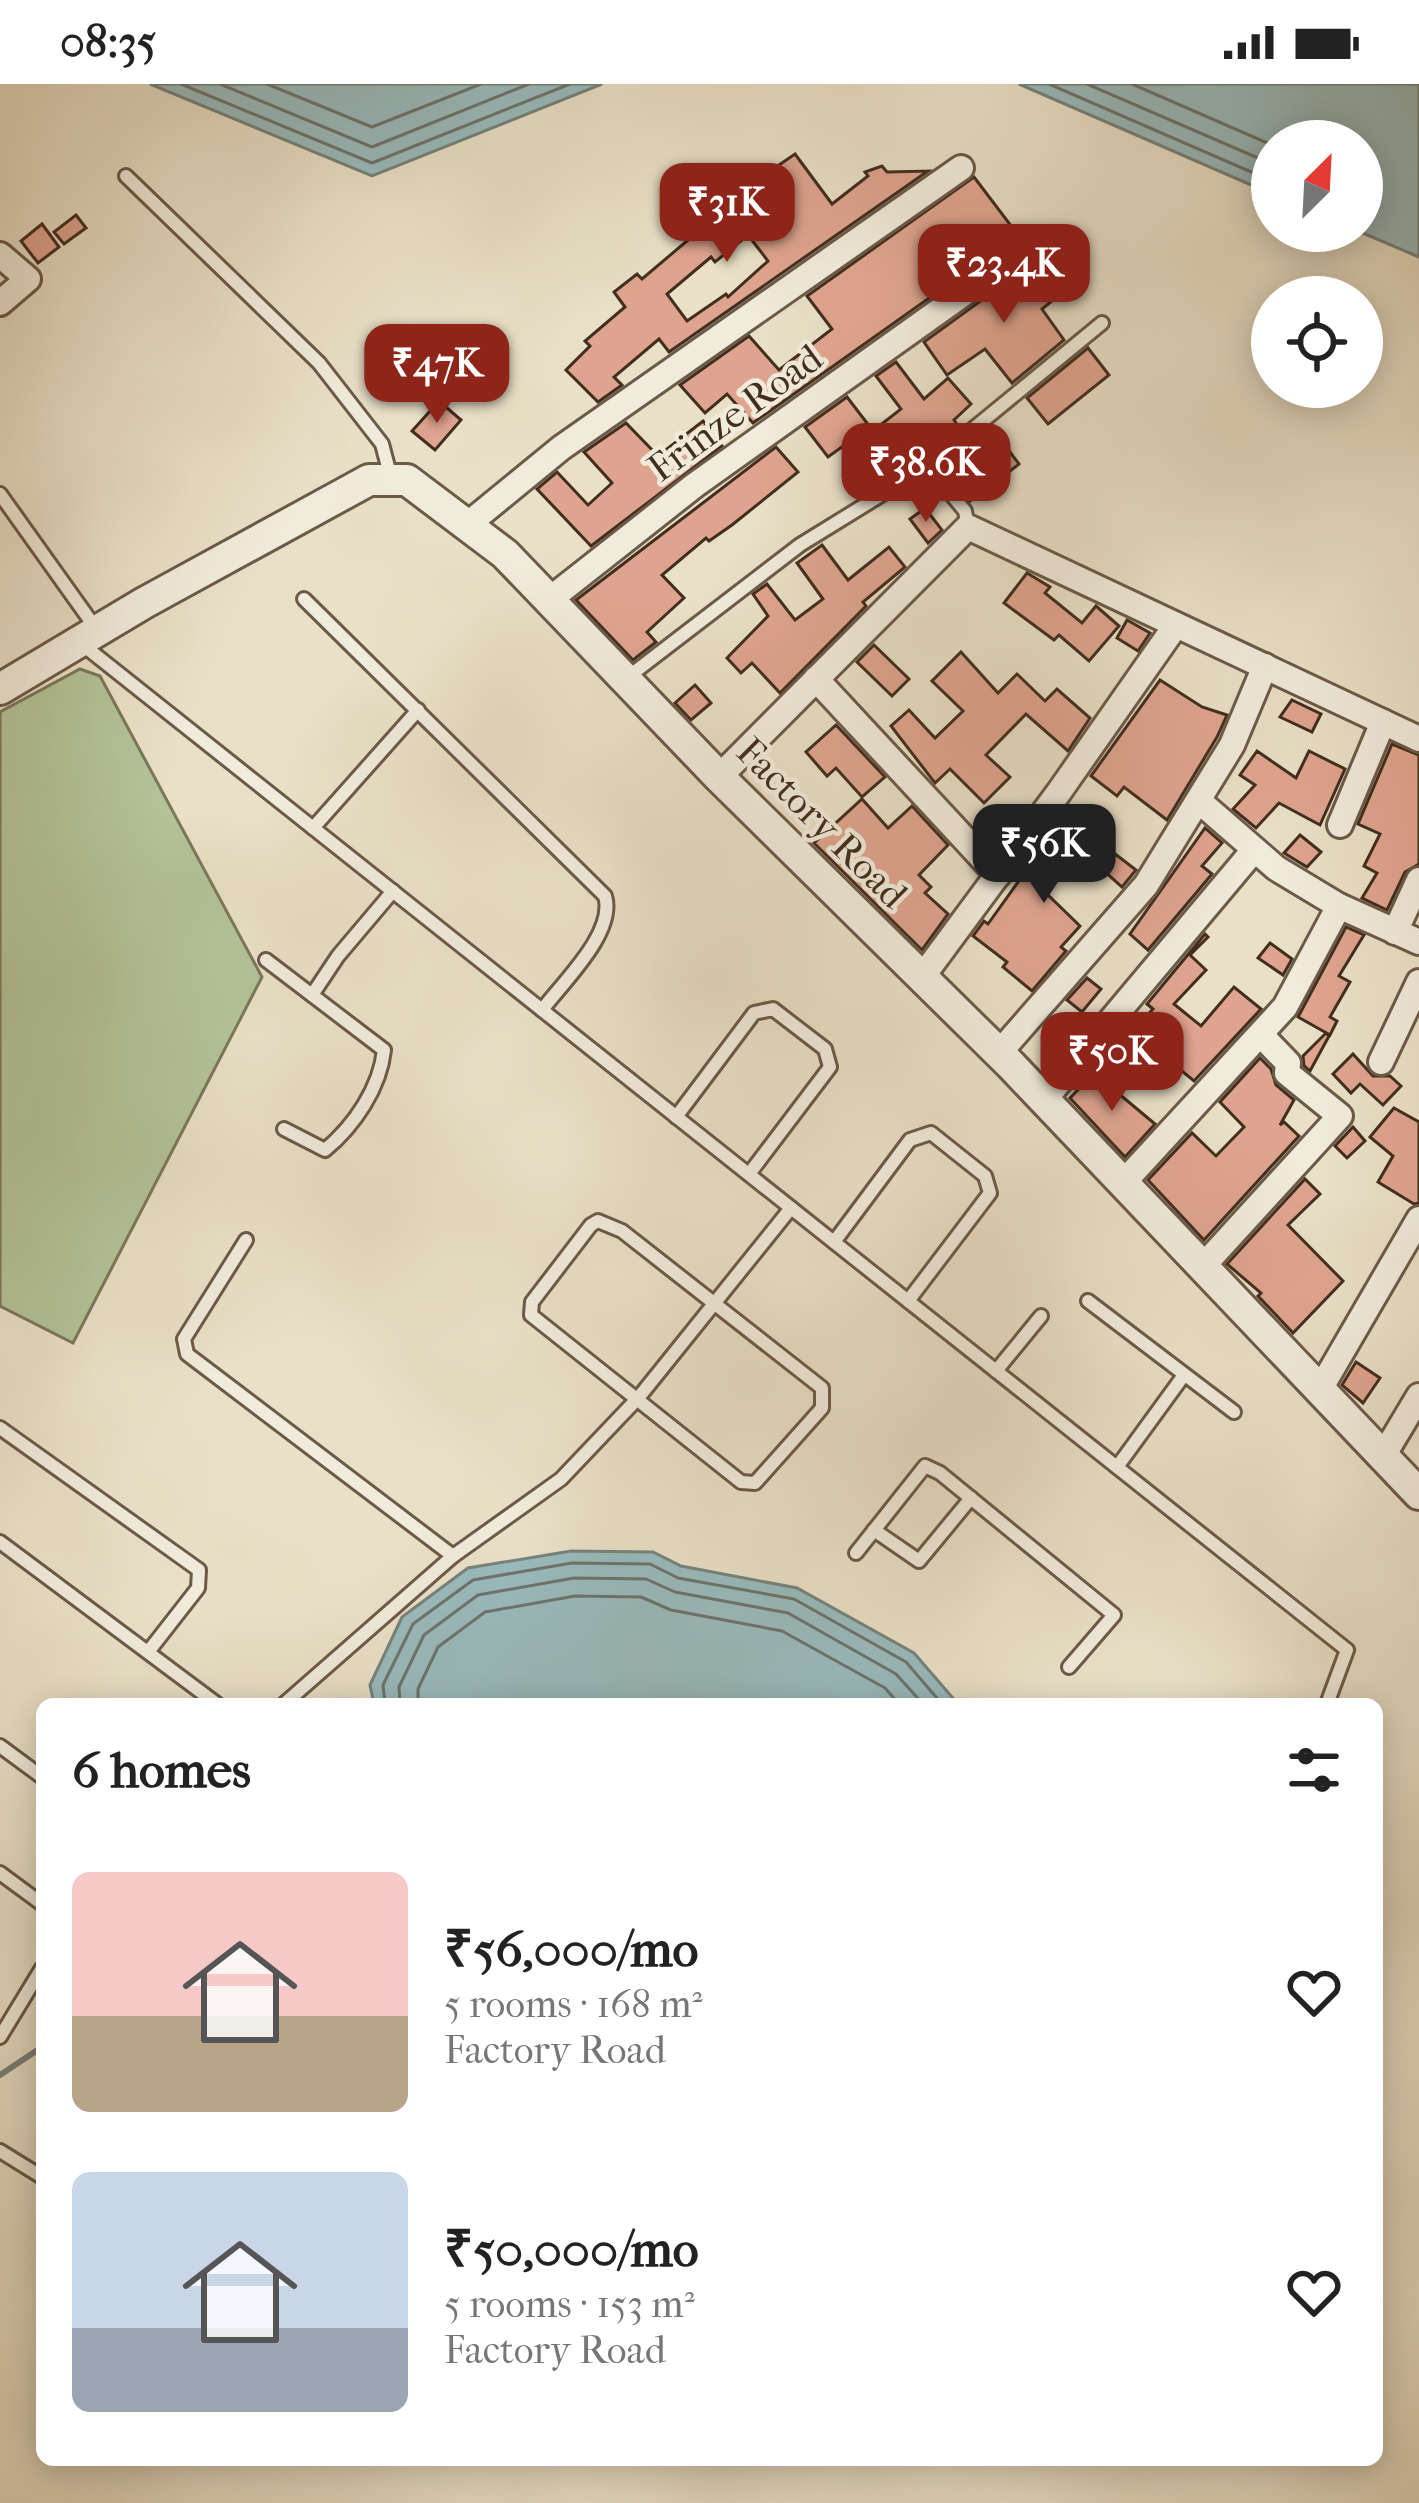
<!DOCTYPE html>
<meta charset="utf-8">
<style>
:root{--surface:#fff;--page:#f2f2f2;--text:#222;--muted:#767676;--accent:#8f2418}
body{margin:0;font-family:"IM FELL French Canon",serif;background:var(--page);color:var(--text);height:100vh;display:flex;flex-direction:column;font-size:45px;white-space:nowrap}
*{box-sizing:border-box;margin:0}
p{font-size:39px;color:var(--muted)}
.icon{flex:none;width:66px;height:66px;fill:none;stroke:currentColor;stroke-width:2;stroke-linecap:round;stroke-linejoin:round}
.map{position:relative;flex:1;overflow:hidden}
.drawer{position:absolute;left:36px;top:1614px;width:1347px;height:768px;display:flex;flex-direction:column;background:var(--surface);border-radius:18px;box-shadow:0 6px 30px #0003}
.drawer>*{flex:none}
.needle{width:78px;rotate:24deg}
.controls{position:absolute;left:1251px;top:36px;display:grid;gap:24px}
.controls a{display:grid;place-items:center;width:132px;height:132px;border-radius:50%;background:var(--surface);box-shadow:0 6px 30px #0003;font-size:60px}
.price{position:absolute;translate:-50% -102px;padding:0 27px;border-radius:24px;background:var(--accent);color:#fff;font-size:39px;line-height:78px;filter:drop-shadow(0 3px 6px #0008)}
.price::after{content:'';position:absolute;left:50%;top:72px;width:36px;height:27px;margin-left:-18px;background:inherit;clip-path:polygon(0 0,100% 0,50% 100%)}
.price.selected{background:#222;color:#fff}
ul{padding:0;list-style:none}
li{display:flex;align-items:center;gap:36px;height:300px;padding:0 36px}
li span{display:grid;place-items:center;flex:none;width:336px;height:240px;border-radius:18px;color:#555}
li>.icon{margin-inline-start:auto}
span .icon{width:144px;height:144px;fill:#fffc;stroke-width:1}
li b{font-size:51px}
h2{display:flex;justify-content:space-between;align-items:center;height:144px;padding:0 36px;font-size:51px}
.status{display:flex;justify-content:space-between;align-items:center;height:84px;padding:0 60px;background:var(--surface);direction:ltr}
.status svg{height:33px;fill:currentColor}
.map>svg:first-child{display:block}
</style>
<div class="status"><b>08:35</b><svg viewBox="0 0 49 12"><path d="M0 12V9h3v3zM5 12V6h3v6zM10 12V3h3v9zM15 12V0h3v12zM26 1h20v11H26zM47 4h2v5h-2z"/></svg></div>
<div class="map">
<svg width="1419" height="2419" viewBox="0 0 1419 2419">
<rect width="100%" height="100%" fill="#e9e0c7"/>
<filter id="stains"><feTurbulence type="fractalNoise" baseFrequency=".00167" numOctaves="4"/><feColorMatrix values="0 0 0 0 .2 0 0 0 0 .09 0 0 0 0 .02 0 0 0 .5 -.17"/></filter>
<radialGradient id="worn" r=".72"><stop offset=".6" stop-color="#630" stop-opacity="0"/><stop offset="1" stop-color="#630" stop-opacity=".3"/></radialGradient>
<polygon fill="#b3c398" stroke="#7a785a" stroke-width="3" points="80,585 100,592 262,893 73,1259 0,1222 0,628"/>
<g fill="#99bbbd" stroke="#76837d" stroke-width="3">
<polygon points="150,0 602,0 372,92"/>
<polygon points="1019,0 1419,0 1419,173 1358,147 1362,147 1362,57 1272,57 1272,110"/>
<polygon points="571,1467 653,1468 681,1482 797,1504 914,1569 958,1620 374,1620 370,1601 402,1533 468,1484"/>
</g>
<g fill="none" stroke-linecap="round" stroke-linejoin="round">
<g stroke="#6d746d" stroke-width="3">
<polyline points="181,0 372,79 570,0"/>
<polyline points="220,0 372,63 529,0"/>
<polyline points="267,0 372,43 481,0"/>
<polyline points="1049,0 1272,97"/>
<polyline points="1087,0 1272,80"/>
<polyline points="1132,0 1272,61"/>
<polyline points="385,1620 383,1601 413,1540 473,1496 572,1479 650,1480 678,1494 794,1515 906,1578 942,1620"/>
<polyline points="400,1620 399,1603 424,1551 478,1511 574,1494 646,1495 675,1508 788,1529 896,1590 923,1620"/>
<polyline points="418,1620 418,1605 438,1563 485,1528 575,1512 641,1513 671,1526 782,1547 885,1604 899,1620"/>
</g>
<polyline stroke="#76837d" stroke-width="6" points="0,1991 42,1963"/>
</g>
<g fill="#dfa48f" stroke="#412e1d" stroke-width="3" fill-rule="evenodd">
<path d="M795,70L832,120L868,92L865,88L882,82L887,88L928,87L669,268L659,255L614,293L622,301L598,318L566,286L590,262L585,257L625,223L614,208L637,190L642,195L766,90ZM748,151L768,177L728,213L726,210L687,237L667,210L711,173L715,178Z"/>
<polygon points="974,93 1018,151 753,339 727,310 705,329 680,301 749,252 779,286 832,245 807,212"/>
<polygon points="76,131 86,144 64,160 54,148"/>
<polygon points="42,140 59,163 38,179 21,157"/>
<polygon points="1038,175 1064,207 1042,225 1064,256 1012,299 985,265 947,291 924,258"/>
<polygon points="1088,264 1109,291 1048,340 1027,314"/>
<polygon points="896,278 924,315 948,294 971,320 954,336 959,343 896,389 865,353 901,325 876,292"/>
<polygon points="847,313 870,343 828,373 805,343"/>
<polygon points="439,317 461,336 435,366 412,347"/>
<polygon points="703,337 722,362 591,462 537,405 557,388 588,421 612,399 584,368 626,339 658,372"/>
<polygon points="1001,356 1019,380 970,417 943,383 972,359 981,371"/>
<polygon points="776,363 798,388 732,441 709,457 706,454 662,491 684,514 647,548 656,558 633,576 576,516"/>
<polygon points="925,424 942,446 928,459 910,435"/>
<polygon points="822,461 848,496 889,463 905,483 863,518 866,522 780,609 752,579 741,589 727,574 768,532 753,510 767,500 795,536 823,515 797,479"/>
<polygon points="1027,489 1050,503 1045,509 1082,539 1096,522 1119,542 1089,577 1059,551 1054,556 1004,519"/>
<polygon points="1127,536 1150,549 1138,567 1117,554"/>
<polygon points="874,561 909,595 892,612 857,578"/>
<polygon points="961,568 998,609 1017,590 1045,617 1057,605 1090,634 1068,667 1026,630 986,671 1010,693 984,719 950,685 935,699 891,642 909,626 935,654 963,627 932,597"/>
<polygon points="1160,596 1202,623 1227,631 1217,653 1167,736 1124,703 1117,712 1091,692"/>
<polygon points="695,601 711,619 691,636 675,619"/>
<polygon points="1292,616 1321,630 1312,648 1280,633"/>
<polygon points="836,641 885,693 862,713 836,684 827,692 806,668"/>
<polygon points="1392,660 1419,671 1419,780 1405,788 1387,826 1362,814 1377,789 1364,782 1380,750 1358,740"/>
<polygon points="1257,667 1296,694 1309,667 1345,685 1320,741 1279,719 1256,744 1233,725 1255,701 1240,691"/>
<polygon points="862,715 888,744 912,722 948,761 919,791 931,803 925,809 948,830 922,866 814,759"/>
<polygon points="987,730 1007,750 996,765 975,742"/>
<polygon points="1067,733 1136,786 1122,803 1083,768 1078,774 1073,771 1045,808 1080,842 1061,863 1066,867 1032,907 1003,883 1007,878 973,852 984,837 988,840 1026,787 1023,785"/>
<polygon points="1205,744 1222,759 1202,782 1212,790 1148,866 1130,850"/>
<polygon points="1300,751 1321,768 1307,783 1284,769"/>
<polygon points="1346,843 1364,851 1339,892 1350,898 1330,933 1337,937 1330,951 1298,933"/>
<polygon points="1205,850 1208,853 1190,871 1206,886 1174,920 1201,942 1234,903 1261,925 1194,997 1148,959 1135,974 1120,962 1153,925 1147,920"/>
<polygon points="1270,859 1292,875 1283,891 1258,874"/>
<polygon points="1087,894 1101,905 1082,928 1067,916"/>
<polygon points="1326,949 1329,952 1310,987 1304,982 1303,972"/>
<polygon points="1353,970 1373,992 1390,992 1401,1002 1383,1021 1360,1000 1351,1009 1333,990"/>
<polygon points="1260,974 1271,985 1276,1001 1294,1016 1280,1041 1284,1038 1299,1052 1204,1156 1148,1096 1192,1049 1216,1072 1244,1043 1220,1018"/>
<polygon points="1094,989 1155,1040 1125,1073 1070,1014"/>
<polygon points="1394,1024 1419,1038 1419,1119 1414,1120 1378,1098 1393,1072 1370,1053"/>
<polygon points="1353,1043 1365,1057 1347,1074 1335,1062"/>
<polygon points="1305,1095 1320,1110 1288,1141 1343,1197 1293,1249 1258,1212 1261,1209 1227,1180"/>
<polygon points="1356,1278 1380,1294 1363,1319 1342,1301"/>
</g>
<g fill="none" stroke-linecap="round" stroke-linejoin="round">
<defs>
<g id="service">
<polyline points="126,92 319,279 382,360 391,394"/>
<polyline points="928,382 965,427 968,443"/>
<polyline points="0,410 97,546"/>
<path d="M304,515L605,812C616,848 564,897 542,926"/>
<polyline points="83,561 1347,1566 1327,1620"/>
<polyline points="628,593 800,461 928,382 1102,239"/>
<polyline points="313,744 418,626"/>
<path d="M266,876L384,966C380,1004 354,1042 325,1066L284,1045"/>
<polyline points="312,911 338,872 393,807"/>
<polyline points="676,1033 754,929 773,925 825,965 830,983 749,1090"/>
<polygon points="598,1137 622,1147 822,1304 822,1324 755,1399 741,1398 531,1231 532,1218 591,1141"/>
<polyline points="246,1156 184,1255 187,1270 453,1472"/>
<polyline points="834,1158 910,1056 931,1049 985,1092 990,1109 908,1217"/>
<polyline points="1088,1217 1234,1328"/>
<polyline points="996,1287 1041,1232"/>
<polyline points="0,1344 199,1486 198,1504 148,1568"/>
<polyline points="1117,1383 1184,1291"/>
<polyline points="874,1446 919,1477 971,1414"/>
<polyline points="0,1458 217,1620"/>
<polyline points="856,1469 925,1382 940,1389 1114,1531 1069,1583"/>
<polyline points="284,1620 453,1472 561,1395 639,1313 791,1124"/>
<polyline points="0,1662 42,1693"/>
<polyline points="0,1789 42,1820"/>
<polyline points="0,1953 42,1884"/>
<polyline points="0,2067 42,2093"/>
</g>
<g id="minor">
<polyline points="0,171 28,195 0,219"/>
<polyline points="467,441 561,364 961,84"/>
<polyline points="549,516 695,401 1026,165"/>
<polyline points="816,595 998,791"/>
<polyline points="719,693 968,443 1419,655"/>
<polyline points="1199,717 1276,784 1339,822 1419,858"/>
<polyline points="1340,741 1383,638"/>
<polyline points="1395,848 1419,796"/>
<polyline points="922,893 1059,708 1176,541"/>
<polyline points="999,969 1146,801 1232,661 1265,582"/>
<polyline points="1381,978 1419,898"/>
<polyline points="1044,1016 1254,766"/>
<polyline points="1123,1099 1285,923 1339,822"/>
<polyline points="1204,1181 1340,1032 1287,989 1288,979 1262,952"/>
<polyline points="1319,1307 1419,1135"/>
<polyline points="1383,1372 1419,1312"/>
</g>
<polyline id="tertiary" points="0,605 144,519 369,396 407,396 505,470 719,693 1011,981 1419,1410"/>
</defs>
<use href="#service" stroke="#6b5a48" stroke-width="18"/>
<use href="#minor" stroke="#6b5a48" stroke-width="30"/>
<use href="#tertiary" stroke="#6b5a48" stroke-width="36"/>
<use href="#service" stroke="#f1ebdb" stroke-width="12"/>
<use href="#minor" stroke="#f1ebdb" stroke-width="24"/>
<use href="#tertiary" stroke="#f1ebdb" stroke-width="30"/>
</g>
<g text-anchor="middle" dominant-baseline="central" stroke-width="9" stroke-linejoin="round" paint-order="stroke">
<g font-size="39" fill="#412e1d" stroke="#f1ebdb">
<text transform="translate(735 329) rotate(-36)">Frinze Road</text>
<text transform="translate(822 739) rotate(45)">Factory Road</text>
</g>
</g>
<rect width="100%" height="100%" filter="url(#stains)"/>
<rect width="100%" height="100%" fill="url(#worn)"/>
</svg>
<div class="controls">
<a><svg class="needle" viewBox="-14 -14 28 28"><path d="M0-13l5 13h-10z" fill="#e53935"/><path d="M0 13l5-13h-10z" fill="#767676"/></svg></a>
<a><svg class="icon" aria-label="locate" viewBox="0 0 24 24"><circle cx="12" cy="12" r="6"/><path d="M12 2v4M12 18v4M2 12h4M18 12h4"/></svg></a>
</div>
<b class="price" style="left:727px;top:181px">₹31K</b>
<b class="price" style="left:1004px;top:242px">₹23.4K</b>
<b class="price" style="left:437px;top:342px">₹47K</b>
<b class="price" style="left:926px;top:441px">₹38.6K</b>
<b class="price selected" style="left:1044px;top:822px">₹56K</b>
<b class="price" style="left:1112px;top:1030px">₹50K</b>
<section class="drawer">
<h2>6 homes<svg class="icon" aria-label="filters" viewBox="0 0 24 24"><path d="M4 7h16M4 17h16"/><circle cx="9" cy="7" r="2"/><circle cx="15" cy="17" r="2"/></svg></h2>
<ul>
<li><span style="background:linear-gradient(#f6c9c9 60%,#b9a48a 0)"><svg class="icon" aria-label="home" viewBox="0 0 24 24"><path d="M3 11l9-7 9 7M6 9v11h12V9"/></svg></span><div><b>₹56,000/mo</b><p>5 rooms · 168 m²</p><p>Factory Road</p></div><svg class="icon" aria-label="heart" viewBox="0 0 24 24"><path d="M12 20l-8-8c-3-5 5-10 8-4 3-6 11-1 8 4z"/></svg></li>
<li><span style="background:linear-gradient(#c9d6e8 65%,#9aa5b1 0)"><svg class="icon" aria-label="home" viewBox="0 0 24 24"><path d="M3 11l9-7 9 7M6 9v11h12V9"/></svg></span><div><b>₹50,000/mo</b><p>5 rooms · 153 m²</p><p>Factory Road</p></div><svg class="icon" aria-label="heart" viewBox="0 0 24 24"><path d="M12 20l-8-8c-3-5 5-10 8-4 3-6 11-1 8 4z"/></svg></li>
</ul>
</section>
</div>
